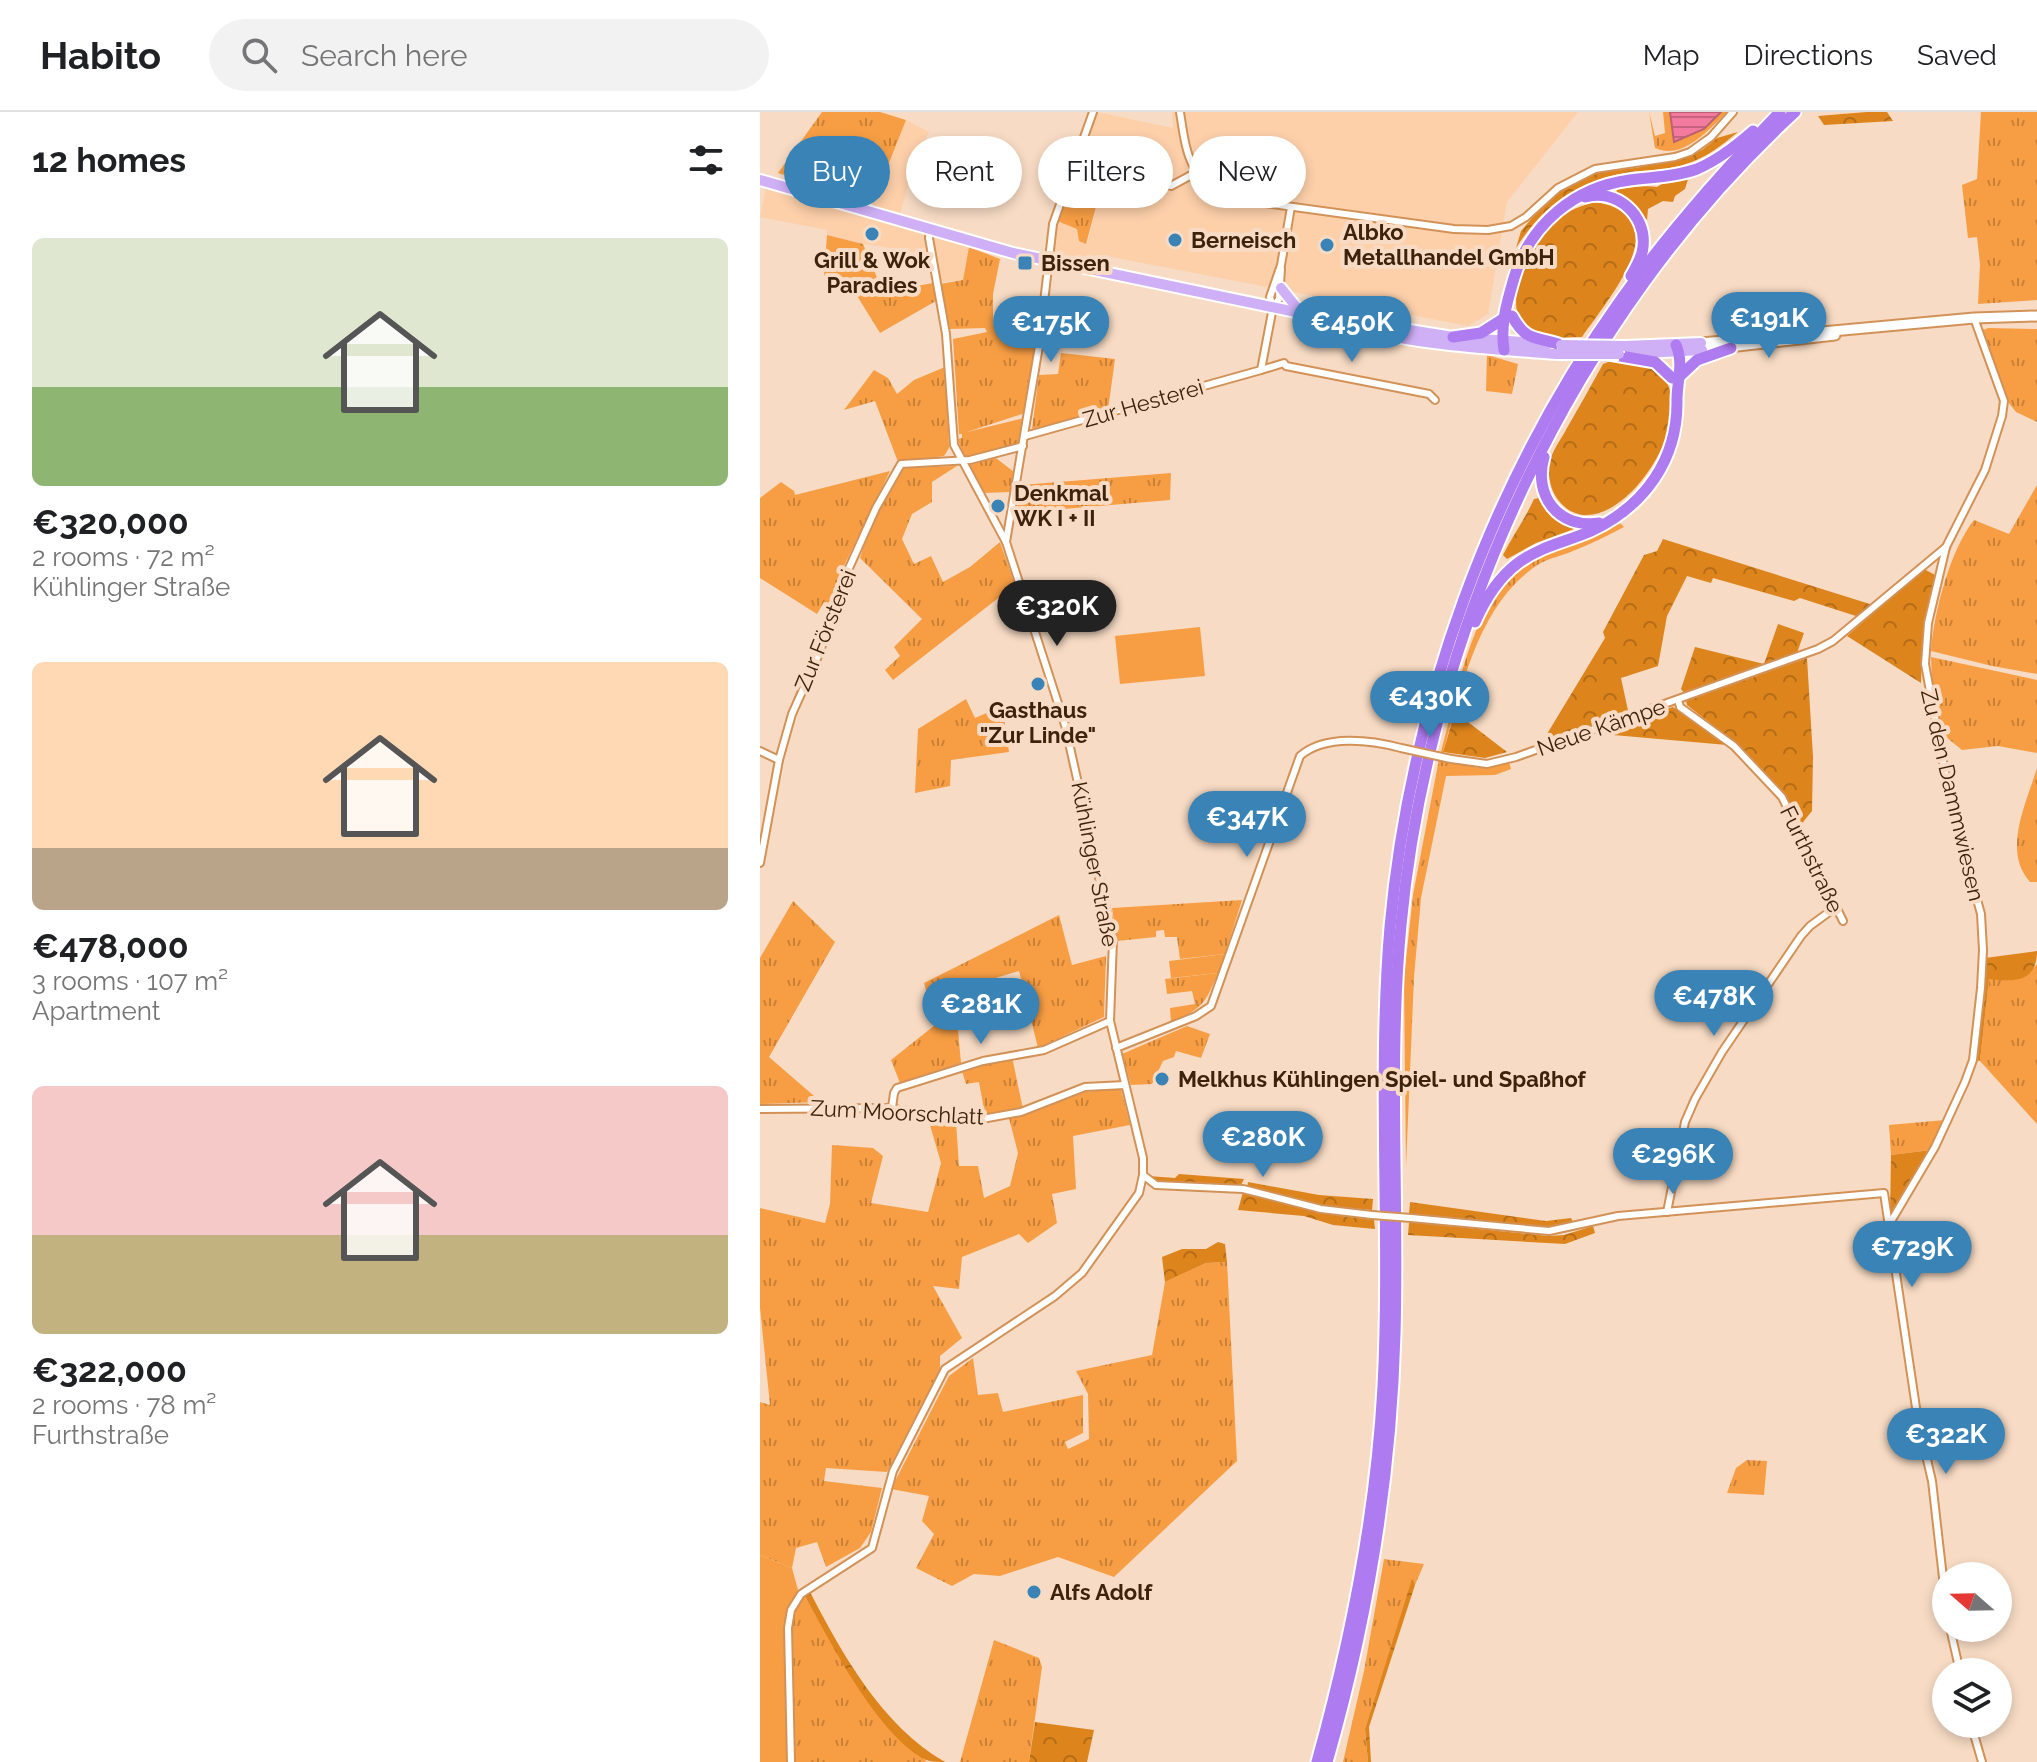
<!DOCTYPE html>
<meta charset="utf-8">
<style>
:root{--surface:#fff;--page:#f2f2f2;--text:#202124;--muted:#757577;--line:#e0e0e0;--accent:#3983b6}
body{margin:0;font-family:Raleway,sans-serif;background:var(--page);color:var(--text);height:100vh;display:flex;flex-direction:column;font-size:30px;white-space:nowrap}
*{box-sizing:border-box;margin:0}
p{font-size:26px;color:var(--muted)}
.icon{flex:none;width:44px;height:44px;fill:none;stroke:currentColor;stroke-width:2;stroke-linecap:round;stroke-linejoin:round}
.map{position:relative;flex:1;overflow:hidden}
.side{display:flex;flex-direction:column;background:var(--surface);width:760px}
.side>*{flex:none}
.top-card{position:absolute;left:24px;top:24px;width:760px;height:72px;display:flex;gap:16px}
.needle{width:52px;rotate:290deg}
.tools{position:absolute;left:1172px;top:1450px;display:grid;gap:16px}
.tools a{display:grid;place-items:center;width:80px;height:80px;border-radius:50%;background:var(--surface);box-shadow:0 4px 12px #0003;font-size:40px}
.price{position:absolute;translate:-50% -68px;padding:0 18px;border-radius:28px;background:var(--accent);color:#fff;font-size:26px;line-height:52px;filter:drop-shadow(0 2px 4px #0008)}
.price::after{content:'';position:absolute;left:50%;top:48px;width:24px;height:18px;margin-left:-12px;background:inherit;clip-path:polygon(0 0,100% 0,50% 100%)}
.price.on{background:#222;color:#fff}
ul{padding:0;list-style:none}
li{display:grid;align-content:center;gap:16px;height:424px;padding:0 32px}
li span{display:grid;place-items:center;height:248px;border-radius:12px;color:#555}
li>.icon{margin-inline-start:auto}
span .icon{width:144px;height:144px;fill:#fffc;stroke-width:1}
li b{font-size:34px}
h2{display:flex;justify-content:space-between;align-items:center;height:96px;padding:0 32px;font-size:34px}
.pill{padding:0 28px;border-radius:36px;background:var(--surface);box-shadow:0 4px 12px #0003;font-size:28px;line-height:72px}
.pill.on{background:var(--accent);color:#fff}
header{display:flex;align-items:center;gap:48px;box-sizing:border-box;height:112px;padding:0 40px;background:var(--surface);border-bottom:2px solid var(--line)}
header strong{font-size:38px}
nav{display:flex;gap:44px;margin-inline-start:auto;font-size:28px}
.search{width:560px;height:72px;background:var(--page);display:flex;align-items:center;gap:20px;box-sizing:border-box;padding:0 28px;border-radius:44px;color:var(--muted);font-size:30px}
main{display:flex;flex:1;min-height:0}
.map>svg:first-child{display:block}
</style>
<header>
<strong>Habito</strong>
<div class="search"><svg class="icon" aria-label="search" viewBox="0 0 24 24"><circle cx="10" cy="10" r="6"/><path d="M15 15l6 6"/></svg>Search here</div>
<nav><a>Map</a><a>Directions</a><a>Saved</a></nav>
</header>
<main>
<section class="side">
<h2>12 homes<svg class="icon" aria-label="filters" viewBox="0 0 24 24"><path d="M4 7h16M4 17h16"/><circle cx="9" cy="7" r="2"/><circle cx="15" cy="17" r="2"/></svg></h2>
<ul>
<li><span style="background:linear-gradient(#dfe7d0 60%,#8fb573 0)"><svg class="icon" aria-label="home" viewBox="0 0 24 24"><path d="M3 11l9-7 9 7M6 9v11h12V9"/></svg></span><div><b>€320,000</b><p>2 rooms · 72 m²</p><p>Kühlinger Straße</p></div></li>
<li><span style="background:linear-gradient(#ffd9b3 75%,#b9a48a 0)"><svg class="icon" aria-label="home" viewBox="0 0 24 24"><path d="M3 11l9-7 9 7M6 9v11h12V9"/></svg></span><div><b>€478,000</b><p>3 rooms · 107 m²</p><p>Apartment</p></div></li>
<li><span style="background:linear-gradient(#f6c9c9 60%,#c2b280 0)"><svg class="icon" aria-label="home" viewBox="0 0 24 24"><path d="M3 11l9-7 9 7M6 9v11h12V9"/></svg></span><div><b>€322,000</b><p>2 rooms · 78 m²</p><p>Furthstraße</p></div></li>
</ul>
</section>
<div class="map">
<svg width="1277" height="1650" viewBox="0 0 1277 1650">
<defs>
<pattern id="grass-tufts" width="24" height="20" patternUnits="userSpaceOnUse" patternTransform="scale(2)"><rect width="24" height="20" fill="#f79e44"/><path d="M3 7l-1-3M5 7V3M7 7l1-3M15 17l-1-3M17 17v-4M19 17l1-3" fill="none" stroke="#c98037"/></pattern>
<pattern id="forest-crowns" width="20" height="18" patternUnits="userSpaceOnUse" patternTransform="scale(2)"><rect width="20" height="18" fill="#dd841c"/><path d="M2 6a3 3 0 1 1 6 0M12 15a3 3 0 1 1 6 0" fill="none" stroke="#b46c17"/></pattern>
<pattern id="water-rules" width="6" height="5" patternUnits="userSpaceOnUse" patternTransform="scale(2)"><rect width="6" height="5" fill="#f37b9f"/><path d="M0 2.5h6" fill="none" stroke="#c66480"/></pattern>
</defs>
<rect width="100%" height="100%" fill="#f7dbc4"/>
<g fill="#fdd0aa">
<polygon points="337,0 413,16 412,0 818,0 747,90 728,202 708,214 346,144 344,152 293,144 297,109 317,117 327,132 346,58 319,51"/>
<polygon points="146,8 169,20 157,47 140,101 112,93"/>
<polygon points="6,76 209,135 203,168 173,171 168,142 155,145 143,138 103,132 67,123 67,118 0,105"/>
</g>
<g fill="url(#grass-tufts)">
<polygon points="62,0 120,0 146,8 127,56 90,33 60,75 18,61"/>
<path d="M889,0L895,24L905,21L903,0H910L914,29L961,0H967C950,17 922,49 895,36Z"/>
<polygon points="1221,0 1277,0 1277,188 1218,192 1220,152 1217,125 1208,126 1202,73 1217,67"/>
<polygon points="319,51 346,58 326,132 319,129 317,117 297,109"/>
<polygon points="67,123 103,132 123,180 173,171 176,189 120,221 86,166 64,164"/>
<polygon points="209,135 240,147 233,182 233,212 278,209 265,301 207,320 264,306 259,334 206,345 202,341 198,327 202,326 202,322 199,322 193,227 227,220 225,216 189,217 180,172 203,168"/>
<polygon points="1228,216 1277,217 1277,310 1256,300 1248,290 1221,219"/>
<polygon points="301,241 355,247 348,298 272,317 279,263 298,262"/>
<polygon points="727,243 758,252 752,282 726,279"/>
<polygon points="185,255 189,336 184,344 138,350 115,289 84,298 114,258 128,266 137,282 154,268"/>
<polygon points="236,346 254,360 250,380 223,381 209,353"/>
<polygon points="197,354 172,370 172,390 152,402 142,427 154,452 171,444 183,470 210,455 240,430 255,473 133,568 125,558 140,544 134,535 162,507 100,446 109,418 139,361 145,356"/>
<polygon points="130,359 79,464 69,492 64,490 57,502 0,466 0,386 21,370 34,379 35,383"/>
<polygon points="411,361 410,388 256,401 261,373"/>
<path d="M1277,373V562L1232,554L1171,539C1174,500 1190,438 1214,408L1249,422Z"/>
<path d="M860,411L864,415C847,424 831,432 813,439C802,444 789,446 779,452C718,491 702,575 683,640H681C695,589 712,493 755,460C785,437 827,429 860,411Z"/>
<polygon points="1171,545 1277,568 1277,641 1238,634 1202,638 1181,621 1172,571"/>
<polygon points="206,587 215,606 242,594 249,640 191,648 190,674 155,681 158,617"/>
<polygon points="679,647 719,656 749,650 751,657 735,663 686,664 661,786 654,865 646,1055 644,866 653,783"/>
<path d="M1277,656V770H1270C1242,739 1266,692 1277,656Z"/>
<polygon points="482,788 465,842 420,847 417,825 405,825 404,818 396,819 396,825 357,829 352,796"/>
<polygon points="33,789 75,830 9,945 61,990 0,992 0,846"/>
<polygon points="299,803 312,853 346,844 344,905 278,936 259,859 179,883 179,911 197,907 201,951 140,971 131,948 175,913 164,871"/>
<path d="M1277,852V1012L1220,949L1229,866C1251,870 1262,870 1277,852Z"/>
<path d="M458,861C444,894 443,895 411,911L410,896L435,892L432,879L407,882L405,867Z"/>
<polygon points="427,914 450,922 441,946 416,939 414,945 403,949 392,972 371,973 362,942"/>
<polygon points="252,945 263,997 225,1003 219,970 206,972 202,959"/>
<polygon points="361,977 370,1013 313,1024 316,1077 292,1082 297,1111 268,1131 259,1122 202,1145 199,1177 173,1174 202,1226 180,1244 180,1259 127,1360 66,1356 64,1369 122,1376 111,1420 100,1436 66,1455 57,1430 36,1436 32,1456 0,1443 0,1290 10,1293 0,1196 0,1096 65,1111 70,1092 72,1033 113,1036 123,1044 111,1091 168,1100 181,1051 168,1006 196,1010 199,1054 218,1054 224,1086 250,1074 258,1041 249,1006 308,984 324,980"/>
<polygon points="1185,1008 1171,1038 1131,1043 1129,1013"/>
<polygon points="467,1150 477,1349 354,1465 298,1445 240,1464 214,1462 192,1474 156,1456 174,1422 162,1409 169,1384 131,1377 189,1264 213,1246 218,1283 238,1281 243,1300 323,1283 323,1321 305,1330 308,1337 329,1327 328,1282 316,1259 392,1243 405,1170 446,1151"/>
<polygon points="987,1348 1007,1349 1004,1383 967,1381 976,1356"/>
<polygon points="624,1447 664,1452 655,1473 652,1469 605,1617 608,1650 583,1650 604,1559"/>
<path d="M45,1484L79,1545L125,1611L167,1650H34L30,1526C32,1509 33,1496 45,1484Z"/>
<polygon points="234,1528 279,1546 282,1555 269,1650 200,1650"/>
</g>
<g fill="url(#forest-crowns)">
<polygon points="1107,0 1127,0 1133,9 1064,13 1058,4"/>
<path d="M978,20C962,33 946,46 926,52C909,58 888,58 870,60C818,69 785,91 756,136L761,119L784,92L802,76L836,59L875,56L925,45L942,38L957,26Z"/>
<path d="M929,64L925,77L915,84L913,90L903,89L888,97L887,108L876,95L856,82L857,77C871,76 883,73 897,75L908,68Z"/>
<path d="M835,90C922,104 847,188 822,225C806,225 786,228 772,221C738,202 766,137 786,116C800,102 816,95 835,90Z"/>
<path d="M851,249C866,250 887,248 898,259C949,305 847,448 799,389C790,378 787,362 790,349C793,337 802,326 807,316C819,295 831,274 843,252Z"/>
<path d="M784,385L814,413V417L776,431L747,447L743,443C753,423 765,407 774,387Z"/>
<polygon points="903,427 1113,493 1099,505 1040,486 1034,489 953,466 951,471 927,464 907,504 898,554 861,566 869,603 785,632 787,622 845,526 843,520 884,443 897,439"/>
<polygon points="1164,457 1177,464 1162,537 1161,571 1087,524"/>
<polygon points="1018,512 1044,521 1037,541 925,582 921,577 935,535 1004,552"/>
<path d="M1047,546L1053,645L1052,699L1039,715C1011,658 976,631 927,593L926,589Z"/>
<polygon points="913,595 967,633 842,622 841,618"/>
<polygon points="695,600 747,640 725,646 683,640"/>
<path d="M1277,839C1277,871 1253,870 1229,867L1220,949L1216,948L1225,846Z"/>
<polygon points="1171,1038 1135,1099 1130,1101 1131,1043"/>
<polygon points="419,1062 484,1067 481,1073 397,1071 388,1064 415,1066"/>
<polygon points="488,1070 559,1083 613,1087 612,1098 559,1093 487,1076"/>
<polygon points="483,1080 559,1101 614,1108 615,1117 573,1113 544,1104 478,1098"/>
<polygon points="650,1090 786,1109 811,1106 813,1110 809,1114 773,1116 649,1102"/>
<polygon points="649,1110 789,1124 804,1123 833,1114 835,1121 805,1132 648,1123"/>
<polygon points="458,1130 465,1132 467,1150 446,1151 405,1170 402,1145 422,1137 446,1137"/>
<polygon points="652,1467 655,1473 609,1615 611,1650 608,1650 605,1617"/>
<path d="M50,1480C83,1543 121,1613 185,1650C178,1650 172,1650 166,1648C119,1625 70,1530 45,1484Z"/>
<polygon points="275,1610 334,1618 327,1650 269,1650"/>
</g>
<g fill="#f79e44">
<polygon points="440,515 445,564 360,572 355,524"/>
<polygon points="465,842 458,861 411,866 409,849"/>
<polygon points="0,1443 32,1456 38,1478 28,1495 24,1514 27,1650 0,1650"/>
</g>
<polygon fill="url(#water-rules)" stroke="#bc6172" stroke-width="2" points="910,0 961,0 944,17 914,30"/>
<g fill="none" stroke-linecap="round" stroke-linejoin="round">
<g stroke="#bc6172" stroke-width="2">
<polyline points="18,640 29,601 66,510"/>
<polyline points="8,690 14,655"/>
</g>
<defs>
<g id="minor">
<path d="M420,0C427,46 429,68 476,87L694,117L728,118L751,114L766,105L798,76L835,57L915,45L930,40L951,25L973,0"/>
<polyline points="350,60 411,74 435,61"/>
<polyline points="170,118 169,126 186,222 194,333 246,430"/>
<polyline points="513,195 519,187 521,157"/>
<polyline points="501,258 524,251 526,254 669,282 675,288"/>
<polyline points="265,324 501,258 513,195 510,185 521,153 531,95"/>
<polyline points="918,588 920,595 974,634 1022,685 1083,809"/>
<polyline points="0,639 19,648"/>
<polyline points="691,647 727,652 756,645 1058,537 1073,529 1186,435"/>
<polyline points="0,751 19,648 32,602 59,542 85,465 116,396 141,352 210,348 263,334"/>
<path d="M356,936L436,904L451,894L540,644C565,622 611,628 641,636"/>
<polyline points="132,996 134,981 137,976 223,949 284,938 350,909"/>
<polyline points="0,997 128,996 198,1008 222,1007 261,1000 325,975 365,973"/>
<polyline points="383,1063 396,1073 483,1077 561,1097 612,1103"/>
<polyline points="907,1100 925,1010 935,987 962,940 1041,824 1050,814 1076,795"/>
<polyline points="651,1106 789,1119 858,1104 1124,1081 1158,1309 1172,1369 1186,1492"/>
<polyline points="1130,1111 1175,1035 1205,970 1213,948 1221,876 1223,838 1221,802 1191,693 1165,552 1168,511 1186,435 1225,358 1242,304 1244,289 1214,206"/>
<polyline points="1190,1516 1200,1560"/>
<polyline points="1211,1612 1222,1650"/>
<polyline points="31,1650 28,1516 31,1498 41,1482 112,1436 133,1359 185,1257 295,1184 322,1161 379,1081 383,1063 383,1046 350,909 353,828 305,613 246,430 279,234 293,112 333,0"/>
</g>
<g id="secondary">
<polyline points="941,231 1214,206 1277,204"/>
<polyline points="942,238 1075,223"/>
</g>
<g id="primary">
<path d="M0,68L253,141L579,209C638,233 732,237 797,242"/>
<polyline points="521,176 541,201"/>
<polyline points="593,209 693,225 788,232"/>
<polyline points="865,234 941,231"/>
<polyline points="865,242 942,238"/>
</g>
<g id="motorway">
<path d="M825,85C856,76 887,103 883,135C882,146 876,155 871,164"/>
<path d="M752,204C767,231 776,224 801,233"/>
<polyline points="693,225 721,221 743,207"/>
<path d="M744,238C740,213 747,190 754,166C770,112 815,75 870,68C892,65 915,65 937,57C958,48 976,34 993,19"/>
<polyline points="849,242 895,250 912,266"/>
<polyline points="920,264 937,248 971,236"/>
<path d="M784,345C773,383 798,417 839,411"/>
<path d="M715,510C725,487 738,466 758,451C781,434 806,430 831,419C885,394 918,347 917,288C917,269 924,251 916,233"/>
<path d="M557,1650C591,1528 616,1402 623,1275C631,1122 617,968 630,815C650,594 731,370 860,189C908,121 962,60 1020,0"/>
<path d="M567,1650C607,1511 631,1367 635,1222C639,1086 628,949 641,813C669,515 813,204 1035,0"/>
</g>
</defs>
<use href="#minor" stroke="#d29257" stroke-width="10"/>
<use href="#secondary" stroke="#d29257" stroke-width="13"/>
<use href="#primary" stroke="#fff" stroke-width="14"/>
<use href="#motorway" stroke="#fff" stroke-width="15"/>
<use href="#minor" stroke="#fff" stroke-width="6"/>
<use href="#secondary" stroke="#fff" stroke-width="9"/>
<use href="#primary" stroke="#cfb0f6" stroke-width="10"/>
<use href="#motorway" stroke="#af7bf0" stroke-width="11"/>
<defs>
<g id="minor-bridge">
<polyline points="641,636 691,647"/>
<polyline points="612,1103 651,1106"/>
</g>
<g id="primary-bridge">
<polyline points="801,233 865,234"/>
<polyline points="797,242 859,242"/>
</g>
</defs>
<use href="#minor-bridge" stroke="#d29257" stroke-width="10" stroke-linecap="butt"/>
<use href="#primary-bridge" stroke="#fff" stroke-width="14" stroke-linecap="butt"/>
<use href="#minor-bridge" stroke="#fff" stroke-width="6"/>
<use href="#primary-bridge" stroke="#cfb0f6" stroke-width="10"/>
</g>
<g fill="#3983b6" stroke="#f7dbc4" stroke-width="3">
<circle cx="112" cy="122" r="8"/>
<circle cx="415" cy="128" r="8"/>
<circle cx="567" cy="133" r="8"/>
<rect x="257" y="143" width="16" height="16" rx="4"/>
<circle cx="238" cy="394" r="8"/>
<circle cx="278" cy="572" r="8"/>
<circle cx="402" cy="967" r="8"/>
<circle cx="274" cy="1480" r="8"/>
</g>
<g text-anchor="middle" dominant-baseline="central" stroke-width="8" stroke-linejoin="round" paint-order="stroke">
<g font-size="22" font-weight="bold" fill="#3d2309" stroke="#f7dbc4" text-anchor="start">
<text x="583" y="120">Albko<tspan x="583" dy="25">Metallhandel GmbH</tspan></text>
<text x="431" y="128">Berneisch</text>
<text x="112" y="148" text-anchor="middle">Grill &amp; Wok<tspan x="112" dy="25">Paradies</tspan></text>
<text x="281" y="151">Bissen</text>
<text x="254" y="381">Denkmal<tspan x="254" dy="25">WK I + II</tspan></text>
<text x="278" y="598" text-anchor="middle">Gasthaus<tspan x="278" dy="25">"Zur Linde"</tspan></text>
<text x="418" y="967">Melkhus Kühlingen Spiel- und Spaßhof</text>
<text x="290" y="1480">Alfs Adolf</text>
</g>
<g font-size="22" fill="#3d2309" stroke="#f7dbc4">
<text transform="translate(383 291) rotate(-16)">Zur Hesterei</text>
<text transform="translate(65 518) rotate(-68)">Zur Försterei</text>
<text transform="translate(841 615) rotate(-19)">Neue Kämpe</text>
<text transform="translate(1193 683) rotate(77)">Zu den Dammwiesen</text>
<text transform="translate(1052 747) rotate(64)">Furthstraße</text>
<text transform="translate(335 752) rotate(79)">Kühlinger Straße</text>
<text transform="translate(137 1000) rotate(3)">Zum Moorschlatt</text>
</g>
</g>
</svg>
<div class="tools">
<a><svg class="needle" viewBox="-14 -14 28 28"><path d="M0-13l5 13h-10z" fill="#e53935"/><path d="M0 13l5-13h-10z" fill="#757577"/></svg></a>
<a><svg class="icon" aria-label="layers" viewBox="0 0 24 24"><path d="M12 4l9 5-9 5-9-5zM3 14l9 5 9-5"/></svg></a>
</div>
<b class="price" style="left:1009px;top:248px">€191K</b>
<b class="price" style="left:291px;top:252px">€175K</b>
<b class="price" style="left:592px;top:252px">€450K</b>
<b class="price on" style="left:297px;top:536px">€320K</b>
<b class="price" style="left:670px;top:627px">€430K</b>
<b class="price" style="left:487px;top:747px">€347K</b>
<b class="price" style="left:954px;top:926px">€478K</b>
<b class="price" style="left:221px;top:934px">€281K</b>
<b class="price" style="left:503px;top:1067px">€280K</b>
<b class="price" style="left:913px;top:1084px">€296K</b>
<b class="price" style="left:1152px;top:1177px">€729K</b>
<b class="price" style="left:1186px;top:1364px">€322K</b>
<div class="top-card">
<a class="pill on">Buy</a>
<a class="pill">Rent</a>
<a class="pill">Filters</a>
<a class="pill">New</a>
</div>
</div>
</main>
